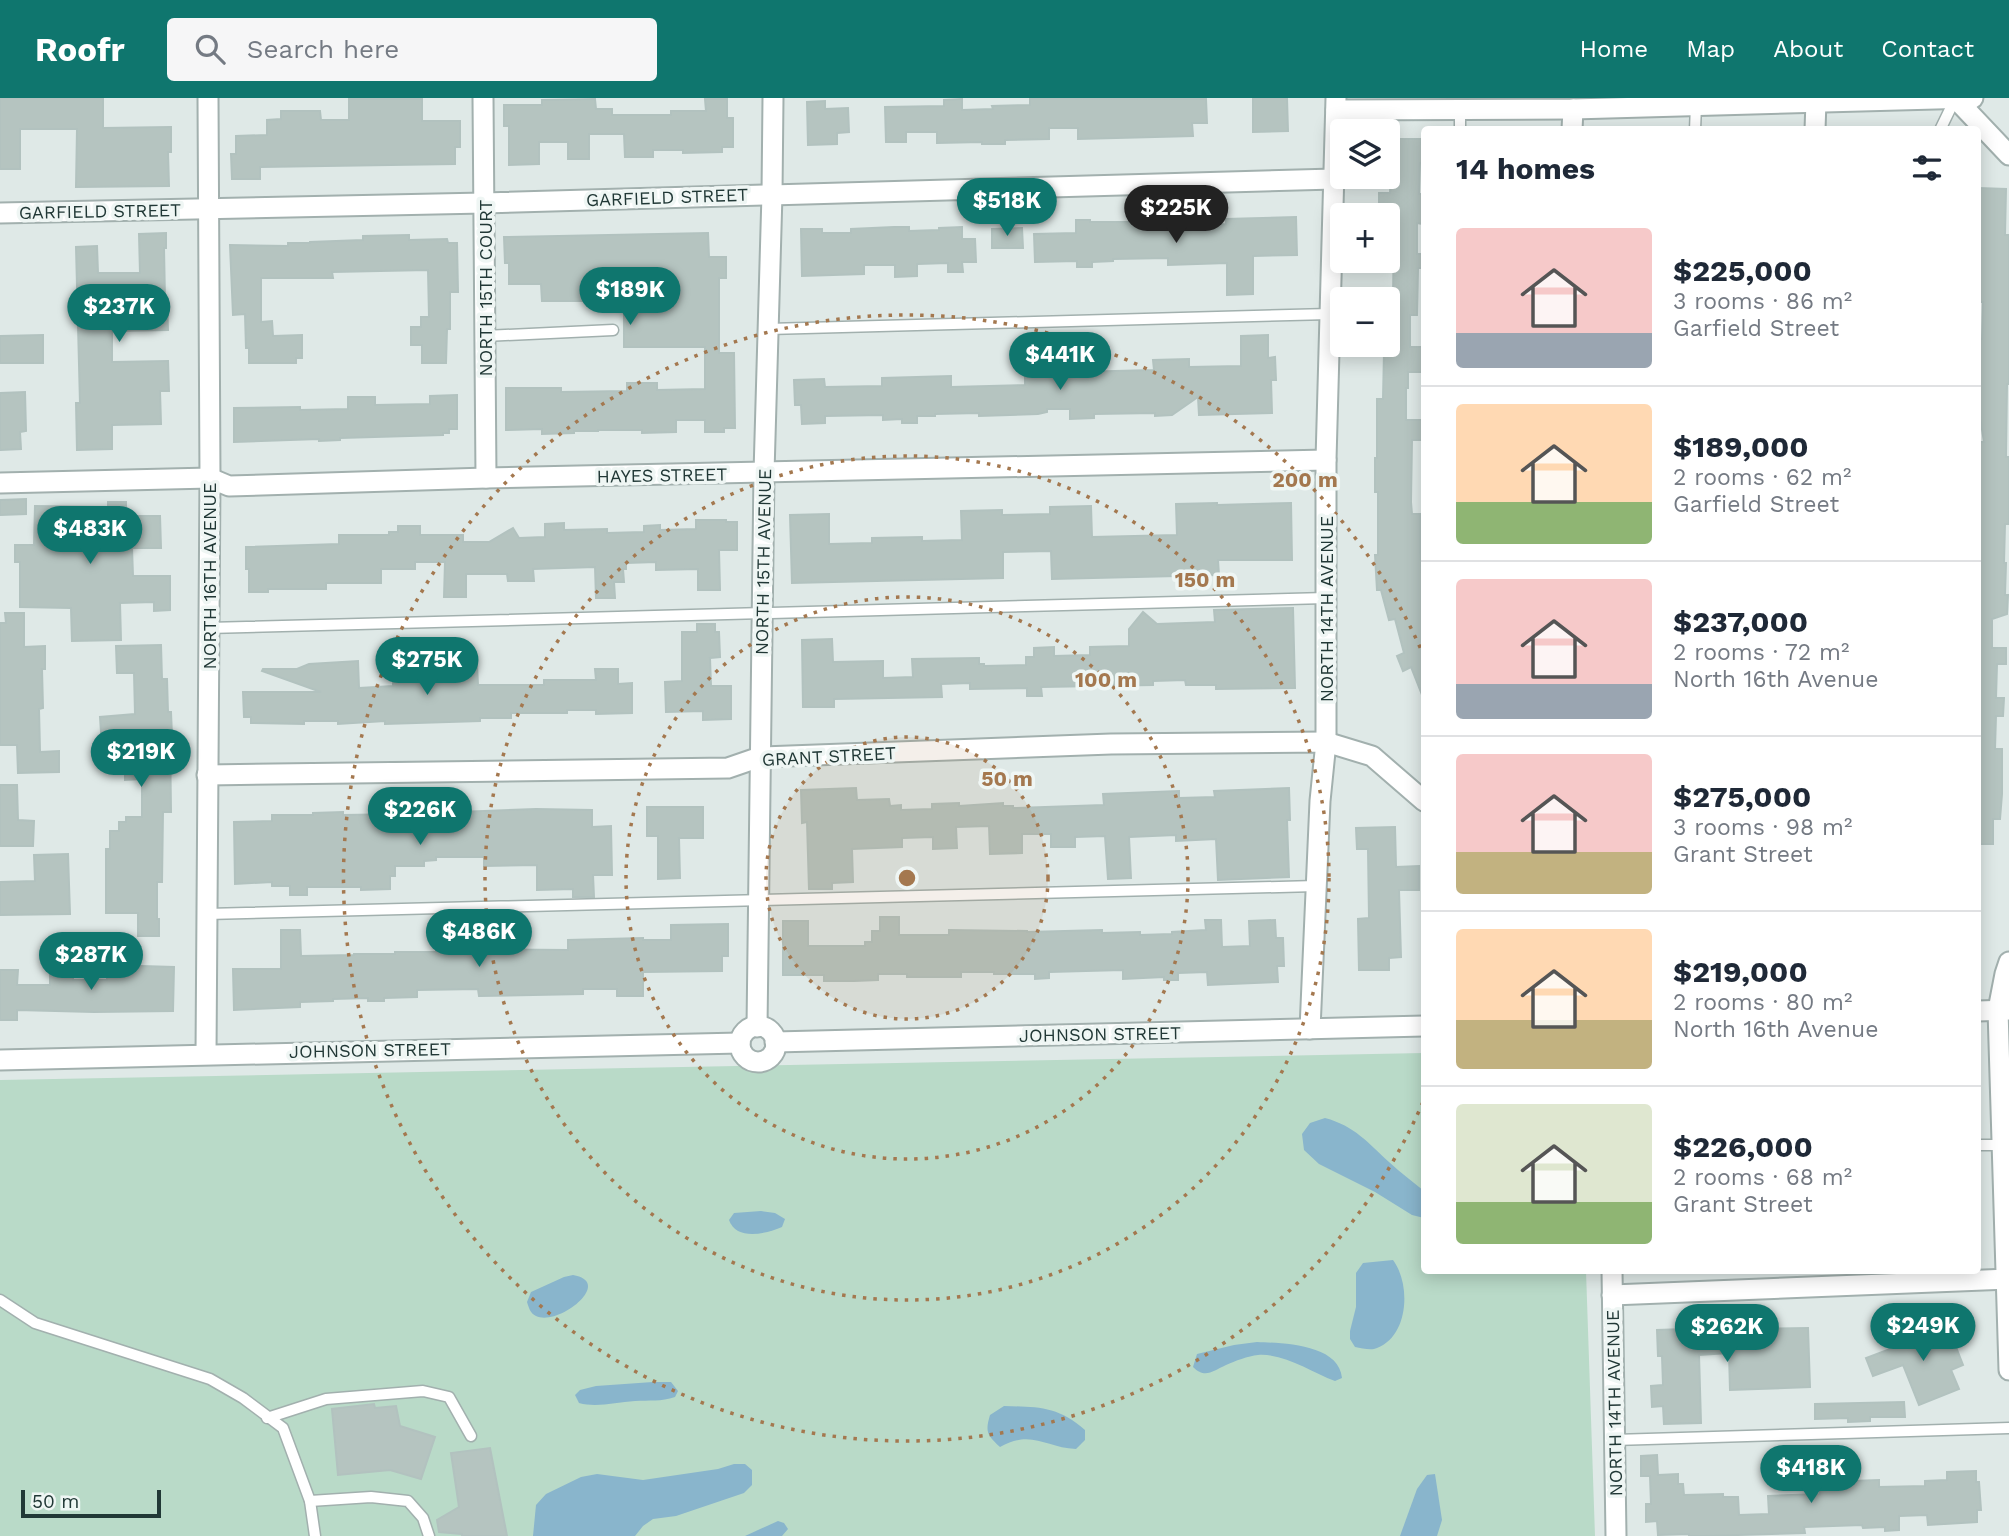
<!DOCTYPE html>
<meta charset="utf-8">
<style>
:root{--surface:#fff;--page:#f6f6f7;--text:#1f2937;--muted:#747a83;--line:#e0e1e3;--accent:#0f766e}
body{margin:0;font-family:"Work Sans",sans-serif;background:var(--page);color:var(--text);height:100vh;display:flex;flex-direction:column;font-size:26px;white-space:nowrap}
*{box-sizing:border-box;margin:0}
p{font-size:23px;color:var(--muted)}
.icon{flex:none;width:38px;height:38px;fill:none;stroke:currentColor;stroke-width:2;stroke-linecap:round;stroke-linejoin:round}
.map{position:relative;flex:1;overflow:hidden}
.drawer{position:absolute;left:1421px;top:28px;width:560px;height:1148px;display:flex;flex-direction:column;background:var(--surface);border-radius:7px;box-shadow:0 4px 18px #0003}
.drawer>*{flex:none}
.fabs{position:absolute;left:1330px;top:21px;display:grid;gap:14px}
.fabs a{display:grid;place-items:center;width:70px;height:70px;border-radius:7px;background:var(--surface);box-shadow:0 4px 18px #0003;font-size:35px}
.scale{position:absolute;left:21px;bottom:18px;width:140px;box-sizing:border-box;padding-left:7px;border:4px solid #213836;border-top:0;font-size:19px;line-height:24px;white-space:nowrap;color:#213836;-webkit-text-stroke:5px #eff6f4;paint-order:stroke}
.price{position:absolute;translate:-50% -60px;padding:0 16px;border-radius:24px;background:var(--accent);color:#fff;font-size:23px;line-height:46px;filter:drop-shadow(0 2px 4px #0008)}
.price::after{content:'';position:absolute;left:50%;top:42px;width:21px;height:16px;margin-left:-10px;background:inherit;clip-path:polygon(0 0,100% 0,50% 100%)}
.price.on{background:#222;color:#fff}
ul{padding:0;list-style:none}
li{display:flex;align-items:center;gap:21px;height:175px;padding:0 35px}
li+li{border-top:2px solid var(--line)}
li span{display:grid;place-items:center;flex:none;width:196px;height:140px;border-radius:7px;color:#555}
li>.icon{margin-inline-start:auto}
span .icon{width:84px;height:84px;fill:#fffc;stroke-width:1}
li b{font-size:30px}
h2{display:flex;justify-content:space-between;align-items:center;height:84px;padding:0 35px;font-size:30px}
header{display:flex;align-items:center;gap:42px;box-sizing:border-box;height:98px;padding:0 35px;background:var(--accent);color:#fff}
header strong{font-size:33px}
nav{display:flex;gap:38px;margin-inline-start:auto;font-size:24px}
.search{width:490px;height:63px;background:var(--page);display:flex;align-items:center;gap:18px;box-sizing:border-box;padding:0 24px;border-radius:7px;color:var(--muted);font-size:26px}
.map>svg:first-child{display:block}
</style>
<header>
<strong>Roofr</strong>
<div class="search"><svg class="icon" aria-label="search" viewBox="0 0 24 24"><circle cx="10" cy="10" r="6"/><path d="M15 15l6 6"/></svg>Search here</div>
<nav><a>Home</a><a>Map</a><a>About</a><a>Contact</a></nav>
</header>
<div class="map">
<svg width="2009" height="1438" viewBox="0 0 2009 1438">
<rect width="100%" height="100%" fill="#dfe9e7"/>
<polygon fill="#b9dac8" points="1424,955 1424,1172 1586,1173 1595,1438 0,1438 0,982"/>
<g fill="#89b5cc">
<path d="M1325,1020C1355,1028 1368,1045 1389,1064C1401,1075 1413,1084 1424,1093V1120L1412,1117L1375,1094L1319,1066L1304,1052L1302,1036L1310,1025Z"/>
<path d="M761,1113L775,1115L785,1121L782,1129C766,1136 736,1143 729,1122L734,1115Z"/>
<path d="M1393,1162C1411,1186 1409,1238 1377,1250C1371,1253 1362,1250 1355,1249L1350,1241V1233L1356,1209V1175L1363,1165Z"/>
<path d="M573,1177C615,1184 558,1229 536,1218C530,1215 529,1210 527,1204L531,1194L564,1179Z"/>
<path d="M1257,1244C1283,1245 1339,1246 1342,1280L1335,1283C1311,1274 1284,1255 1258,1257C1248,1258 1235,1263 1226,1267C1213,1273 1205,1281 1193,1269L1197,1256L1234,1247Z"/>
<path d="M653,1284H671L678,1293L675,1299C661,1304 649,1302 635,1303C616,1304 597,1310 579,1305L575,1297L580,1292L596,1288Z"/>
<path d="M1004,1308C1037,1309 1058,1308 1085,1332V1342L1076,1351C1046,1350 1032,1331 1000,1349C987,1337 985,1334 990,1317Z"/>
<polygon points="734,1366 745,1366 752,1372 752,1387 744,1395 676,1418 653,1421 643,1428 635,1438 533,1438 536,1407 546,1396 581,1379 597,1376 643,1382 718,1371"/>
<polygon points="1435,1376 1442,1422 1437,1438 1400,1438 1417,1391 1427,1377"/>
<polygon points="778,1423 784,1425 788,1431 782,1438 745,1438"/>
</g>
<g fill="#b5c4c0" stroke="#b2c2bf" stroke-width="2">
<polygon points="0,0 103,0 103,30 171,29 171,54 168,54 169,88 76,89 77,31 20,31 20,71 0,71"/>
<polygon points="1030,0 1206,1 1207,25 1192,25 1193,38 1078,41 1078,30 1049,30 1049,41 1005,42 1005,46 982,46 982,44 937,45 937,34 906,34 906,44 886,44 885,9 944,8 944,2 962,1 962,12 993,11 992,8 1030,7"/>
<polygon points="1253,0 1287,0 1288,33 1253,34"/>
<polygon points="349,1 422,1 422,23 460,23 460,49 455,49 455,66 260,69 260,81 232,81 231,56 236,56 236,38 267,37 267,22 281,21 281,13 320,13 321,22 349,22"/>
<polygon points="595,1 596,11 612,11 612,17 671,17 671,13 706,13 705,1 727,1 727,20 733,20 733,49 722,49 722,54 683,55 683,52 653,52 653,59 625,59 624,36 589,36 589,61 568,61 568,44 539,44 539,66 509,67 509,28 504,28 504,7 542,7 542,2"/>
<polygon points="825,3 825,11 848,10 849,34 837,35 837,46 808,47 807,4"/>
<polygon points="1392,41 1421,41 1421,46 1424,46 1424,65 1420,65 1419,96 1424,96 1424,115 1423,115 1423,126 1417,125 1417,156 1424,156 1424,170 1418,170 1417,217 1410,217 1410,249 1422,249 1422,274 1408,274 1408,290 1406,290 1406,322 1422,322 1422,342 1412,342 1411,404 1412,416 1420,416 1420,454 1424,495 1424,602 1411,569 1403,573 1397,558 1404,555 1395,521 1389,522 1381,492 1377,492 1375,457 1378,457 1378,394 1375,394 1375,360 1377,360 1377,301 1383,301 1384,254 1388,254 1388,198 1393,198 1394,135 1388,135 1389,109 1379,109 1379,95 1390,95"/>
<polygon points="1978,90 2006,91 2005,137 2009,137 2009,286 2007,286 2006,359 2009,359 2009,426 2005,426 2004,465 2006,465 2005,497 2008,497 2007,516 1992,521 1992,550 2006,550 2006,566 1997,566 1996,600 2004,600 2003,618 1996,618 1995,651 2002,651 2002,696 2000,721 1993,721 1993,746 1978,746 1978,344 1984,344 1978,306 1978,241 1982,241 1983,204 1978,204"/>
<polygon points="1296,119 1297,157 1253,158 1253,196 1227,197 1227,165 1168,167 1168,160 1113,161 1113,163 1092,164 1092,169 1077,169 1077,163 1035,164 1034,136 1076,135 1076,122 1090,122 1090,124 1134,124 1134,127 1167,126 1167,121 1193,121 1193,127 1226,126 1226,121"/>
<polygon points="894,129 909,129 909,133 939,132 939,130 962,129 962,141 975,141 976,164 962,164 963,174 948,174 948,165 917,166 917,178 895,179 895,167 864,167 864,176 802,178 801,131 822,131 822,135 851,135 851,131"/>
<polygon points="1022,130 1023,150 992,150 992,131"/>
<polygon points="166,135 166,150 164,150 165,202 167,202 168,232 112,233 112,264 168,263 169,293 160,293 161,326 112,327 112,351 77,352 76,305 80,305 76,149 97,148 98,175 140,175 139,136"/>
<polygon points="708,135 709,159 726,159 726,180 719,180 719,255 734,255 735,330 724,330 724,334 705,334 705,322 676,322 676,334 642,335 642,332 598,332 598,333 574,333 574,335 542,336 542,331 506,332 506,290 561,290 561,294 627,293 627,285 657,285 657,292 705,291 705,249 624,249 624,203 542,203 541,186 509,186 509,165 505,165 504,139"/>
<polygon points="409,137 409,142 447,141 448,145 457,145 458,194 450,194 450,231 447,231 446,265 422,265 422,247 411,247 411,229 421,229 421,219 429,219 428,172 332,174 333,180 261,180 261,224 272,223 273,238 302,237 302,260 296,260 296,265 249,265 249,250 246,250 245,216 233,217 230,147 288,148 288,145 310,145 310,144 363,142 363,138"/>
<polygon points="43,237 43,265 0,265 0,238"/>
<polygon points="1268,237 1268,260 1275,259 1276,282 1271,282 1272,315 1199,317 1198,299 1172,317 1155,318 1155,315 1094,316 1094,320 1070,321 1070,311 1047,311 1047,314 1038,316 979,318 979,315 935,316 935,318 917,318 917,325 902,325 902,321 883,322 883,317 825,318 825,325 802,326 801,307 795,307 794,282 824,281 825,289 882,288 882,280 951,278 951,289 1025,287 1025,279 1033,279 1033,268 1047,267 1047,279 1077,278 1077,274 1154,272 1153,262 1189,261 1189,269 1241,268 1241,238"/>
<polygon points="25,294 26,333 20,334 21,351 0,352 0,295"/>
<polygon points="457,297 457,331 449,331 449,335 443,335 443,337 340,340 340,342 319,343 319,341 234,344 234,310 300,309 300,312 348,311 348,299 375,299 375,307 430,306 430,298"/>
<polygon points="26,401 26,416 0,417 0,402"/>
<polygon points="108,404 126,404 126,418 160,418 161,450 132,450 133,478 170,478 170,512 154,513 154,504 120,505 121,542 72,543 71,510 20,509 20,464 15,464 15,447 34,447 35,408 108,409"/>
<polygon points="1217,405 1217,407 1291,405 1292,462 1218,462 1219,477 1052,481 1051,453 1003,454 1003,480 792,485 790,417 829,416 829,446 872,445 872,440 922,439 922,443 962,442 961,413 1002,412 1002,417 1050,416 1050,409 1091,408 1092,439 1177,437 1176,406"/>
<polygon points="696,422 726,422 726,424 737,424 737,452 719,452 720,492 698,492 698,471 656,472 656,464 626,465 626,471 623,471 624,484 614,484 615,500 596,500 595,469 533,471 534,483 508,483 507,476 466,476 466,499 444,499 445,464 415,464 415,471 381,471 381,485 326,485 326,491 268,491 268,494 249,494 249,471 246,471 246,449 339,446 339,437 389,437 389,434 398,434 398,428 420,428 420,437 463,437 463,444 489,444 513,430 519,440 545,439 545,426 564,425 564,432 607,431 607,435 644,434 644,428 660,427 660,432 696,431"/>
<polygon points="1293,510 1295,590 1216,591 1216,587 1186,587 1185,582 1153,583 1153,587 1041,589 1042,598 1027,598 1027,590 970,591 970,585 941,586 942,599 834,601 834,609 803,609 802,542 832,541 833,564 883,563 883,580 913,579 912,561 979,560 979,566 984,566 984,568 1026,567 1026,559 1034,559 1034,550 1054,549 1054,558 1090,557 1090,549 1129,548 1129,531 1143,514 1157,526 1215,524 1214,512"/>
<polygon points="5,515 24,515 24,549 45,548 45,571 42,571 43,610 39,611 40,654 59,653 59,674 18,675 17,647 0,647 0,525 6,525"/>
<polygon points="697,526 715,526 715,534 719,534 720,559 710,560 711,588 731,588 731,621 703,622 703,613 666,614 665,584 682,583 682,534 697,534"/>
<polygon points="161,547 162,581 167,581 168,614 171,614 172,638 170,638 171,714 163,714 162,784 157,784 157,821 159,821 159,838 138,838 138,815 106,815 106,751 110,751 110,733 119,733 119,724 126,724 126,719 142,719 142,681 125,682 125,673 119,673 118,644 105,644 105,634 101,634 100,619 135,616 134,575 117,575 116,548"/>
<polygon points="358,563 359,590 393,588 393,579 439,576 439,568 477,566 478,587 544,587 544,582 596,582 595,571 618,571 618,586 632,585 632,615 596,616 596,612 567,612 567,615 511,615 511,620 480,620 480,623 385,626 385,623 338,626 338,623 304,623 304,626 251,625 251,619 244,619 243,594 321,594 262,573 263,571 297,571 309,566"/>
<polygon points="0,687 17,687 18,722 34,723 33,748 0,748"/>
<polygon points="856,690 857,702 889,701 890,708 901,707 901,712 932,711 932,706 959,705 959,708 1003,705 1003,708 1013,708 1013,710 1104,707 1103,696 1179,693 1179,700 1215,699 1214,693 1289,690 1290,722 1287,722 1289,779 1218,782 1216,741 1176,743 1176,737 1129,739 1131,780 1108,781 1105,738 1075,739 1075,749 1051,749 1051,736 1022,736 1022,755 990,756 989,728 956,729 957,750 933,751 933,739 902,740 902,749 852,751 853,784 832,785 832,791 809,791 807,724 802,725 801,692"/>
<polygon points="647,709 703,709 703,740 679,740 680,780 658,781 658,738 647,738"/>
<polygon points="536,711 592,712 592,729 611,728 612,777 593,777 594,799 573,799 573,791 537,792 537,767 484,768 484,759 436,759 436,762 424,763 424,768 395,768 395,778 390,778 390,791 361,792 361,789 307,789 307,797 290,797 290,788 272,788 272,784 235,786 234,724 272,723 272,717 313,717 313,715 343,714 343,717 406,716"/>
<polygon points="1395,729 1396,769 1419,768 1419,792 1399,792 1401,859 1389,860 1389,872 1359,872 1358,821 1369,820 1368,751 1357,751 1356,730"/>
<polygon points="68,756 70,816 0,817 0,784 35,783 34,757"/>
<polygon points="880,819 899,819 899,837 949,837 949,832 1027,833 1027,834 1102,832 1102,835 1140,834 1140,837 1172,836 1172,834 1206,832 1205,822 1221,822 1222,849 1250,848 1249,823 1275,822 1276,840 1283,840 1284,868 1277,868 1278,884 1208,887 1207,874 1178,875 1178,882 1164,882 1164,879 1123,881 1123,872 1049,874 1049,880 1035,881 1035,876 994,876 994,874 961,874 961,879 907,879 907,876 878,876 878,882 854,883 824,883 824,877 783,877 783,823 808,823 808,848 865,848 865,844 872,844 872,833 880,833"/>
<polygon points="728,826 728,858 722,858 722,873 643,874 643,898 617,898 617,891 583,891 583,896 479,898 478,891 417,892 417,899 384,900 384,903 368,903 368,900 333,901 333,903 300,904 300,909 234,912 233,871 281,871 281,832 300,832 301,858 354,857 354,856 395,856 395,854 436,854 436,839 462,839 462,851 568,852 568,842 643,840 643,842 671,842 671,827"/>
<polygon points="107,867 174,869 173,913 94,914 17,912 17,922 0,922 0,872 18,872 17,887 50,887 50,869 73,869 73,882 107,882"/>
<polygon points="1686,1222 1703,1222 1703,1232 1808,1230 1810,1289 1730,1292 1729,1255 1699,1257 1701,1325 1664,1326 1663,1308 1652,1309 1651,1288 1663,1287 1662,1258 1658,1258 1657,1232 1686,1231"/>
<polygon points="1932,1223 1940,1243 1952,1239 1963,1267 1951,1272 1959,1291 1919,1307 1903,1267 1873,1278 1866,1260 1914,1242 1910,1232"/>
<polygon points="1904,1304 1905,1319 1870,1319 1870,1323 1848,1324 1848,1320 1815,1321 1815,1306"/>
<polygon points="374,1306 375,1310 396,1308 400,1328 435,1339 421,1381 390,1372 338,1377 332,1311"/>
<polygon points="490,1350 507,1438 462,1438 462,1436 439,1434 437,1422 459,1409 451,1355"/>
<polygon points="1657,1357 1658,1377 1678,1376 1678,1386 1683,1386 1684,1397 1723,1396 1723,1399 1738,1399 1739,1417 1769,1416 1768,1398 1820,1396 1819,1369 1852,1368 1852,1383 1879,1382 1879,1389 1925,1388 1925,1383 1947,1382 1947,1374 1976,1373 1976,1384 1979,1384 1981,1412 1977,1412 1977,1424 1928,1427 1927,1417 1899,1418 1899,1432 1885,1433 1885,1429 1863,1430 1862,1427 1804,1429 1805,1435 1704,1438 1689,1438 1689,1436 1658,1437 1657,1423 1646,1424 1646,1406 1651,1406 1650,1378 1641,1378 1641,1358"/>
</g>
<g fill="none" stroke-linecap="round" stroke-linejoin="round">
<defs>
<g id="lane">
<polyline points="1460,32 1460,11"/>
<polyline points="1695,32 1696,7"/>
<polyline points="1940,32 1955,1"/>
<polyline points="768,231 1330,216"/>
<polyline points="485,238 613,232"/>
<polyline points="208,530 1326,500"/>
<polyline points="207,816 1316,788"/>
<polyline points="1978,1047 2005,1047"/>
<polyline points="0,1202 35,1225 210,1281 243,1300 283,1330 310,1403 315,1438"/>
<polyline points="267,1320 326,1301 423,1293 449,1299 471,1338"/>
<polyline points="1614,1342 2009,1330"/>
<polyline points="310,1403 371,1399 408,1403 423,1420 429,1438"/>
</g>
<g id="street">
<polyline points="483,0 486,380"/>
<polyline points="1955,0 2009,57"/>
<polyline points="1336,12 1573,11 1973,0"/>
<polyline points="1572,32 1573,11"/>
<polyline points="1815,32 1816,3"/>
<polyline points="0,115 484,105 1334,81"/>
<polyline points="0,385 210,380 229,388 486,380 1326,362"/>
<polyline points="207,677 728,670 760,659 1111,646 1326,644 1372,658 1424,703"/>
<polyline points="2009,864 2005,876 1998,912 2009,1272"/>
<polyline points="1978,913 2009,912"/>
<circle cx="758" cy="946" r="18"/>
<polyline points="757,929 764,375 772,96 773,0"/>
<polyline points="1310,931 1320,703 1326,644 1326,362 1336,0"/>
<polyline points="775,944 1424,928"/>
<polyline points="206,956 210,380 208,0"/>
<polyline points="0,962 740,945"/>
<polyline points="1612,1172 1616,1438"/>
<polyline points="1612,1197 2009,1181"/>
</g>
</defs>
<use href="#lane" stroke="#a2b0ae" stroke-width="13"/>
<use href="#street" stroke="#a2b0ae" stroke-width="23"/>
<use href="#lane" stroke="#fff" stroke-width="10"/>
<use href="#street" stroke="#fff" stroke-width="19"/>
</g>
<circle cx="907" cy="780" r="141" fill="#a4784f" fill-opacity=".12"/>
<g fill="none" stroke="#a4784f" stroke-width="3.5" stroke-dasharray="3.5 7">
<circle cx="907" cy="780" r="141"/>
<circle cx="907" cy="780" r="281"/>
<circle cx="907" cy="780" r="422"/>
<path d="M1423 1004A563 563 0 1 1 1423 556"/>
</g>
<g text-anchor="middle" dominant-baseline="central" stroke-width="7" stroke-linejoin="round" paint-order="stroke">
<g font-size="18" fill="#213836" stroke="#eff6f4">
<text transform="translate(667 99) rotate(-2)">GARFIELD STREET</text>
<text transform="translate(100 113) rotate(-1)">GARFIELD STREET</text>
<text transform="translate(485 190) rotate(-90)">NORTH 15TH COURT</text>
<text transform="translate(662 377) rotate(-1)">HAYES STREET</text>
<text transform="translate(763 464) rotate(-89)">NORTH 15TH AVENUE</text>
<text transform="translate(209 478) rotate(-90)">NORTH 16TH AVENUE</text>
<text transform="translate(1326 511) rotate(-90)">NORTH 14TH AVENUE</text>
<text transform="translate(829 658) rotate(-3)">GRANT STREET</text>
<text transform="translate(1100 936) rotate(-1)">JOHNSON STREET</text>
<text transform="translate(370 952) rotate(-1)">JOHNSON STREET</text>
<text transform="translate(1614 1305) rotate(-91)">NORTH 14TH AVENUE</text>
</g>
</g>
<circle cx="907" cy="780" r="10" fill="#a4784f" stroke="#eff6f4" stroke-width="3.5"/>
<g font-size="21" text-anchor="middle" font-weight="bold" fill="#a4784f" stroke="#eff6f4" stroke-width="7" stroke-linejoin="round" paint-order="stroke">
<text x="1305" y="389">200 m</text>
<text x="1205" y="489">150 m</text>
<text x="1106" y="589">100 m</text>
<text x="1007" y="688">50 m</text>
</g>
</svg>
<div class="fabs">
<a><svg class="icon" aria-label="layers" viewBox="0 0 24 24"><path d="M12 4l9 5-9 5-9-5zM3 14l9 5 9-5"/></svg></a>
<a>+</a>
<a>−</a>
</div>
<div class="scale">50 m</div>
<b class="price" style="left:1007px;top:140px">$518K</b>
<b class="price on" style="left:1176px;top:147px">$225K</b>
<b class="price" style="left:630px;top:229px">$189K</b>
<b class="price" style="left:119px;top:246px">$237K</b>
<b class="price" style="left:1060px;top:294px">$441K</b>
<b class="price" style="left:90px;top:468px">$483K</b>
<b class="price" style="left:427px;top:599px">$275K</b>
<b class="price" style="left:141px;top:691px">$219K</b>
<b class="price" style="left:420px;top:749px">$226K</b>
<b class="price" style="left:479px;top:871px">$486K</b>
<b class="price" style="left:91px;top:894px">$287K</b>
<b class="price" style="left:1923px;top:1265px">$249K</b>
<b class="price" style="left:1727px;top:1266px">$262K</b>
<b class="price" style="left:1811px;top:1407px">$418K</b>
<section class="drawer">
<h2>14 homes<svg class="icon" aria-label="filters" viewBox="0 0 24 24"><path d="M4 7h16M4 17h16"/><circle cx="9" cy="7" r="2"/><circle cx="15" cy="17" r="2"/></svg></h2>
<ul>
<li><span style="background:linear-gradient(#f6c9c9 75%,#9aa5b1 0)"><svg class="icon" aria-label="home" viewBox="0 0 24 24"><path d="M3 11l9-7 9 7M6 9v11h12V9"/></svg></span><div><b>$225,000</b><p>3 rooms · 86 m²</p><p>Garfield Street</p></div></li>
<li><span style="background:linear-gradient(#ffd9b3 70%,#8fb573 0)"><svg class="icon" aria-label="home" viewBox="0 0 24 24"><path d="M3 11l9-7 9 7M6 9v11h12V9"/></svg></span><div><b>$189,000</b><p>2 rooms · 62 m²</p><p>Garfield Street</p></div></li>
<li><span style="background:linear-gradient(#f6c9c9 75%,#9aa5b1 0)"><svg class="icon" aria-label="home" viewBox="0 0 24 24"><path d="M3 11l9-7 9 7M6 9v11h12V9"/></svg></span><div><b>$237,000</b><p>2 rooms · 72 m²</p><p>North 16th Avenue</p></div></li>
<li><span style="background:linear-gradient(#f6c9c9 70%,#c2b280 0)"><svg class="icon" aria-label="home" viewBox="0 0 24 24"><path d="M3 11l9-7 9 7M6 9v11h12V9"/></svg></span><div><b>$275,000</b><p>3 rooms · 98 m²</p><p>Grant Street</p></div></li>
<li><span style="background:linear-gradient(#ffd9b3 65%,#c2b280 0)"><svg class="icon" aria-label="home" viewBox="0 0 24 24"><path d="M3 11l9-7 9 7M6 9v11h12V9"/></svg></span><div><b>$219,000</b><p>2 rooms · 80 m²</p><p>North 16th Avenue</p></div></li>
<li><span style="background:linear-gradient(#dfe7d0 70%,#8fb573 0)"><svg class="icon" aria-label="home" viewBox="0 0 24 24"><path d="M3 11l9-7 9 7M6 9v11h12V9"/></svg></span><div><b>$226,000</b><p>2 rooms · 68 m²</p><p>Grant Street</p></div></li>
</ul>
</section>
</div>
